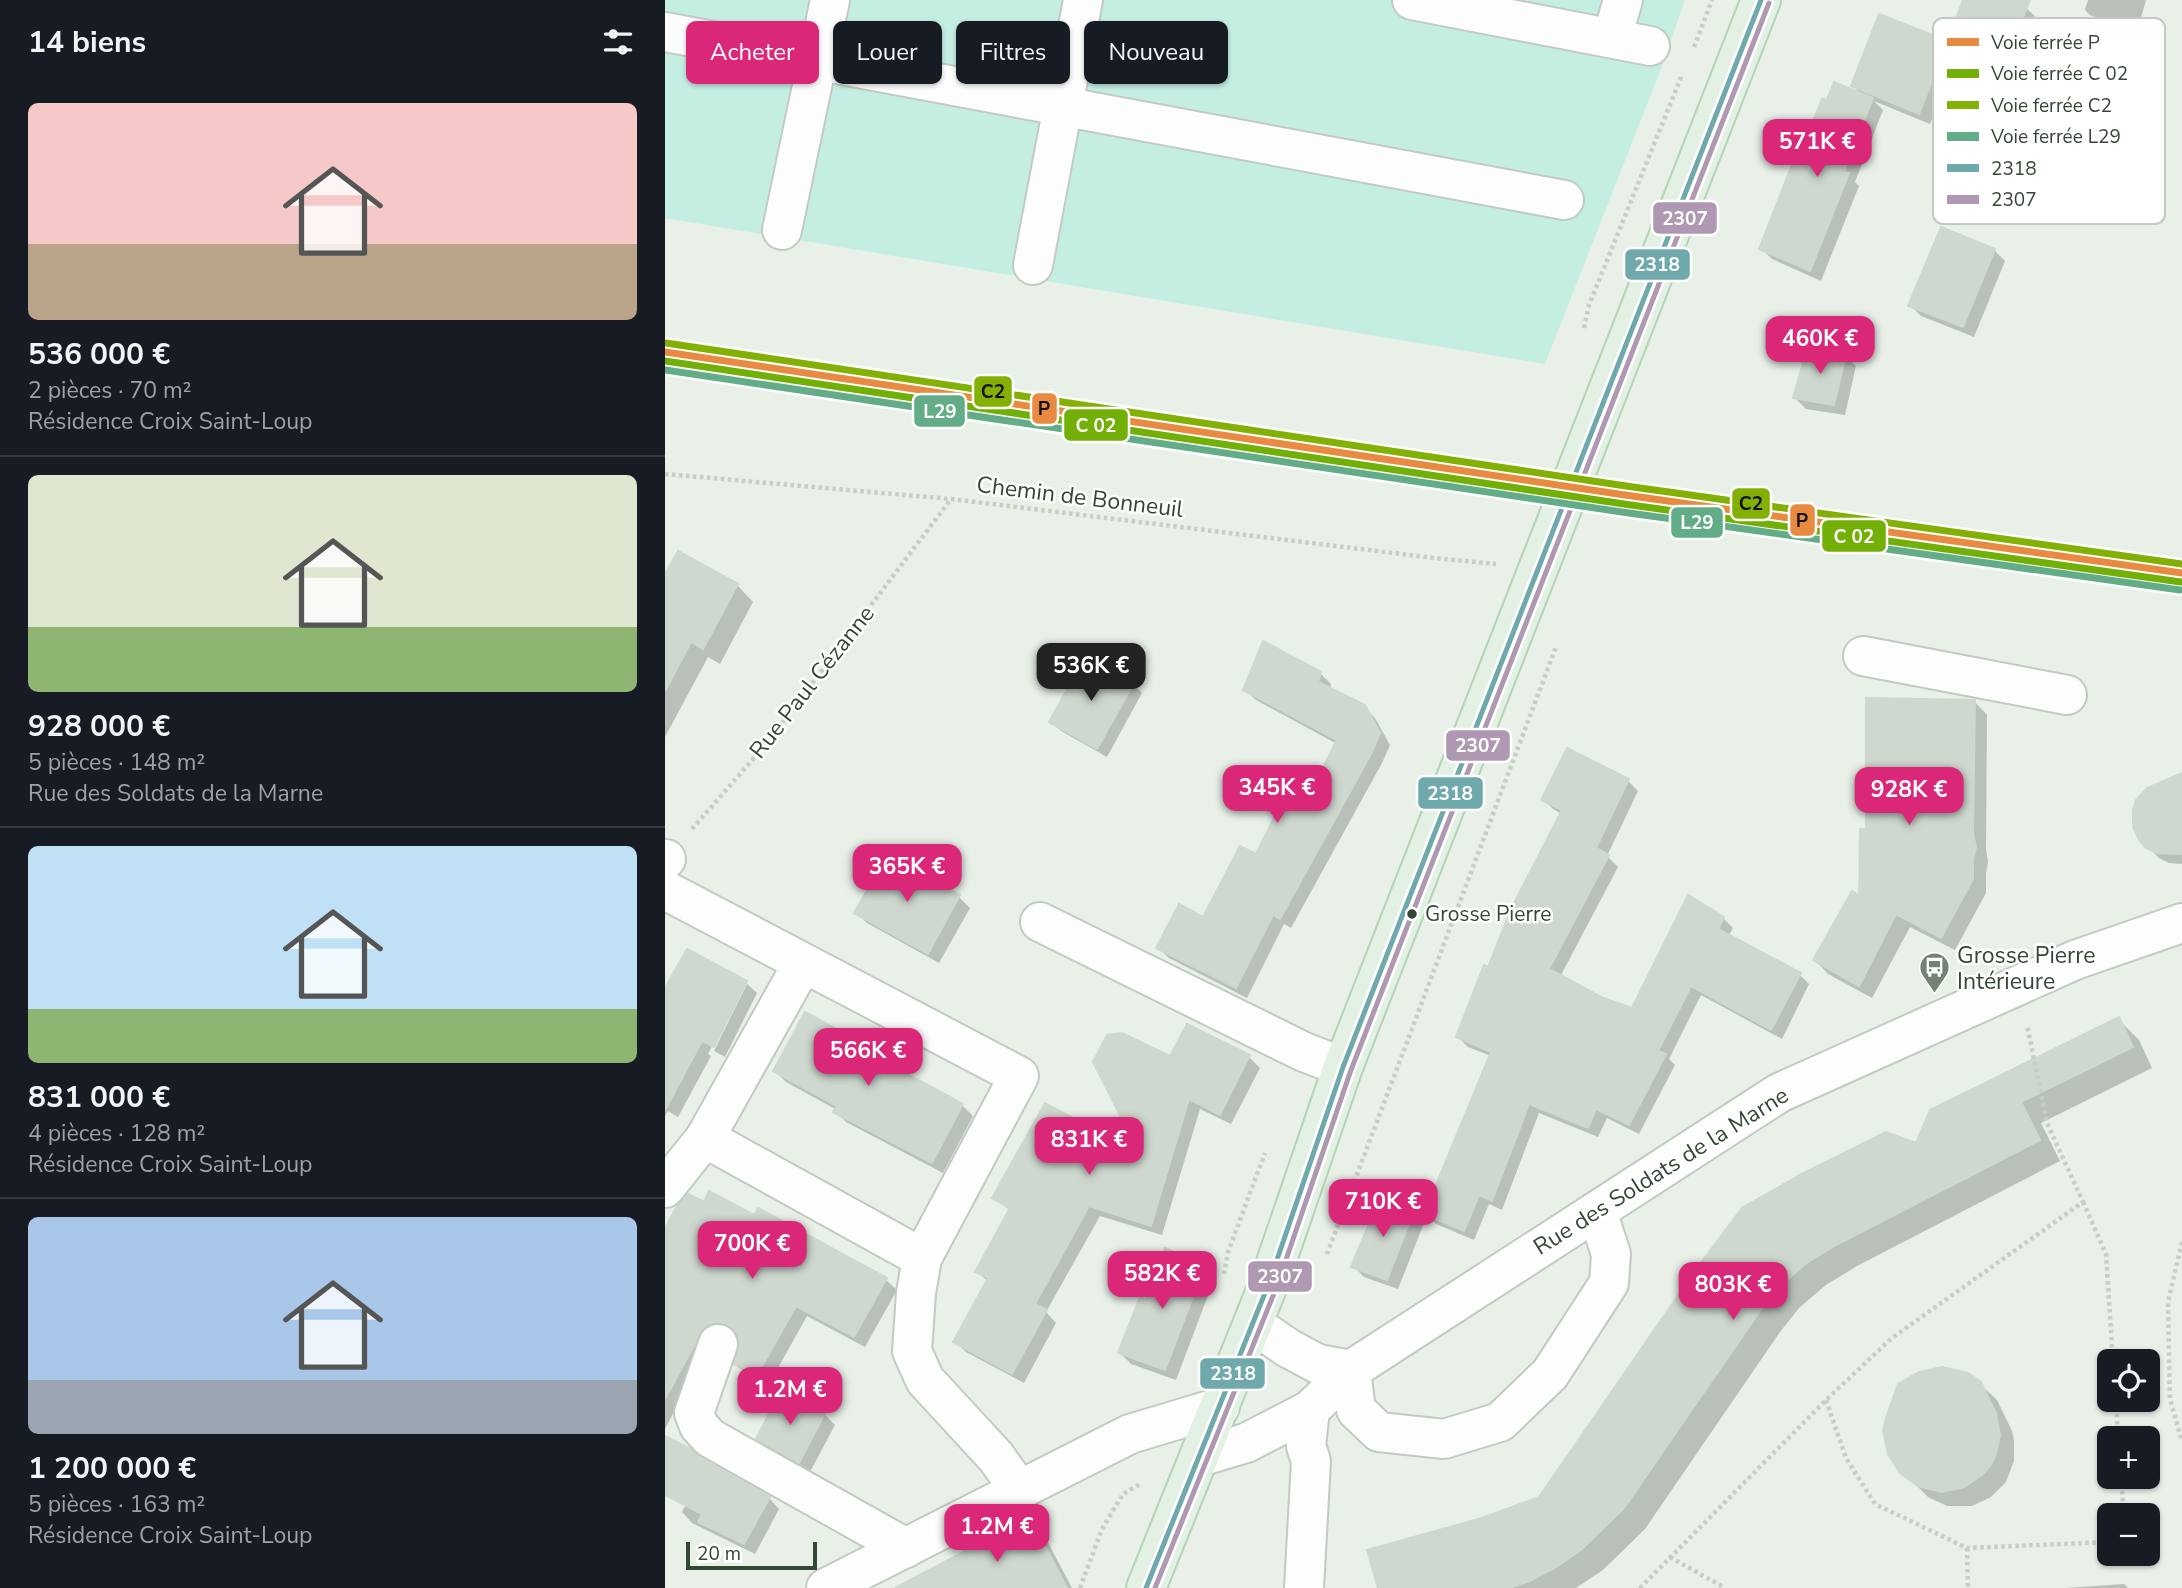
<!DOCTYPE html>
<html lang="fr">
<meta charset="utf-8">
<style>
:root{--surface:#171b24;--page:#242831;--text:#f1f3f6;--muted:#9ea1a6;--line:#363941;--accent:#db2777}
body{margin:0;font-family:"Nunito Sans",sans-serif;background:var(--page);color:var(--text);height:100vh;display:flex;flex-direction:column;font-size:26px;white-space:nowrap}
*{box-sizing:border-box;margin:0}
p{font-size:23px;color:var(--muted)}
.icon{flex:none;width:38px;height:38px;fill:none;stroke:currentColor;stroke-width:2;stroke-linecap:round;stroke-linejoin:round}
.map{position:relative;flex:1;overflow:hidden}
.drawer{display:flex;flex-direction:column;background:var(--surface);width:665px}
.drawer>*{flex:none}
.banner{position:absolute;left:21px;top:21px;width:665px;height:63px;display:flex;gap:14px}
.buttons{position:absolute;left:1432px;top:1349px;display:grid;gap:14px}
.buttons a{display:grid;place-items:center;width:63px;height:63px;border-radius:10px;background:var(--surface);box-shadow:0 2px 5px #0004;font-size:35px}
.scale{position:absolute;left:21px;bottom:18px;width:131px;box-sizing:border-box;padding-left:7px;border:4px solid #344733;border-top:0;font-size:19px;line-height:24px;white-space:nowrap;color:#344733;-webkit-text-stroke:5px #fff;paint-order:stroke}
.price{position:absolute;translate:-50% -60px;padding:0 16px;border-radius:14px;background:var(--accent);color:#fff;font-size:23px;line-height:46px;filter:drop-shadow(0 2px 4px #0008)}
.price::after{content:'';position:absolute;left:50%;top:42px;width:21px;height:16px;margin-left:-10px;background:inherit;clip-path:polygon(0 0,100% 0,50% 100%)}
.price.current{background:#222;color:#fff}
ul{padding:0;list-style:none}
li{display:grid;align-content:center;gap:14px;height:371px;padding:0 28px}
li+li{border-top:2px solid var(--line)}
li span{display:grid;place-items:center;height:217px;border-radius:10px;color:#555}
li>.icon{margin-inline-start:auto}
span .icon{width:126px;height:126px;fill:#fffc;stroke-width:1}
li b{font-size:30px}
h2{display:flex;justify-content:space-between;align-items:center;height:84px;padding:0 28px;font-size:30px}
.tag{padding:0 24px;border-radius:10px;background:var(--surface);box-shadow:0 2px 5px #0004;font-size:24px;line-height:63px}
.tag.current{background:var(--accent);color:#fff}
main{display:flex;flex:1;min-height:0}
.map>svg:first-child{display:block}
</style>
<main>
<section class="drawer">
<h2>14 biens<svg class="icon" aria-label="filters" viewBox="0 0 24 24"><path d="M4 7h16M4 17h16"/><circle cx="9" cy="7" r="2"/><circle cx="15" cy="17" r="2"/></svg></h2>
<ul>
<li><span style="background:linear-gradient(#f6c9c9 65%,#b9a48a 0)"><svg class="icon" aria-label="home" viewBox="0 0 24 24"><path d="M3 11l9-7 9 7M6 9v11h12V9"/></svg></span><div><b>536 000 €</b><p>2 pièces · 70 m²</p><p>Résidence Croix Saint-Loup</p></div></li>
<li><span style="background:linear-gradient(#dfe7d0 70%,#8fb573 0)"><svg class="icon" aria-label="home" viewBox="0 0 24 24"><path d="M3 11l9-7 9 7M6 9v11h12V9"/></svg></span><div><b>928 000 €</b><p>5 pièces · 148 m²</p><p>Rue des Soldats de la Marne</p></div></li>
<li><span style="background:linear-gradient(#bfe0f5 75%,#8fb573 0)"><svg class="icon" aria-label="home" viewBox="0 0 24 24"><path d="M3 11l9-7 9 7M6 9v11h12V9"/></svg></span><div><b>831 000 €</b><p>4 pièces · 128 m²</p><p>Résidence Croix Saint-Loup</p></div></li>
<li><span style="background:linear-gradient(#a9c7e8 75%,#9aa5b1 0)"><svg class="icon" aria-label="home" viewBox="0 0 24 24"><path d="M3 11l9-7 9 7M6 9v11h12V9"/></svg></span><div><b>1 200 000 €</b><p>5 pièces · 163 m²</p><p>Résidence Croix Saint-Loup</p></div></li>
</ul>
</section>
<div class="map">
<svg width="1517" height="1588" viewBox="0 0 1517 1588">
<rect width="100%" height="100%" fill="#e8f0e8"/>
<polygon fill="#c5eee3" points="0,0 1020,0 994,74 880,364 0,218"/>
<g fill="#0003">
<polygon points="1300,0 1342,0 1361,8 1372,18 1351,73 1294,51 1265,124 1209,101 1218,110 1190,182 1194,186 1156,281 1107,259 1096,248 1135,156 1197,95 1188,86 1215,16 1284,43"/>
<polygon points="1423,0 1481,0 1472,32 1425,15 1420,10"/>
<polygon points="1329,250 1340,261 1309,337 1256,316 1245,305"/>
<polygon points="1180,355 1191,366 1180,415 1141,409 1130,398"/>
<polygon points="0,577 72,585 88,602 55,664 43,657 0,737"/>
<polygon points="655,673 666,684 665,689 699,707 710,718 725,745 717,763 626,928 619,924 582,998 504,958 493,948 539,919 591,856 636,816 672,744 591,700 580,690"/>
<polygon points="468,684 477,693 442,757 396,731 387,722"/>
<polygon points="1309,701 1322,715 1321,849 1323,862 1321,874 1321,893 1290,950 1245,927 1207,998 1163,974 1150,960 1196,898 1203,831"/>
<polygon points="963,781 973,791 942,856 953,867 895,977 936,998 968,1011 1058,918 1068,928 1063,937 1134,974 1144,984 1117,1039 1036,995 1004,1059 1010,1065 974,1134 942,1118 933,1137 874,1113 837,1210 824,1204 809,1240 771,1224 761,1214 826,1056 803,1047 793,1037 897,814 888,809 878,799"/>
<polygon points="1517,784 1517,864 1504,863 1494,858 1475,839"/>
<polygon points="294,897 305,908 274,963 202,923 191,913"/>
<polygon points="81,982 82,984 79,984 43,1054 46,1056 13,1117 3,1111 0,1116 0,991"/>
<polygon points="82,984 92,993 60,1057 49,1051"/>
<polygon points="1453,1019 1474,1040 1487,1068 1376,1123 1395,1161 1192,1266 1161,1285 1134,1308 1115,1332 980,1529 938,1570 911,1588 715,1588 817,1520 875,1499 1252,1145"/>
<polygon points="203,1048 214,1059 213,1061 297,1105 308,1116 278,1173 181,1122 171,1111 172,1110 121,1082 110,1071"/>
<polygon points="584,1057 595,1068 566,1124 535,1109 497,1235 435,1216 381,1312 391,1323 359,1383 301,1352 290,1341 323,1282 313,1272 346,1211 329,1198 478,1157 505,1059"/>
<polygon points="748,1212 759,1223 733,1289 699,1277 688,1266"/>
<polygon points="0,1232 221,1280 232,1290 200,1347 142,1316 103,1386 82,1374 71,1363 76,1340 72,1333 60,1333 43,1347 0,1429"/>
<polygon points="539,1267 550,1277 511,1380 466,1364 455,1353 482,1303"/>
<polygon points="1314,1383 1332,1400 1347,1431 1349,1440 1349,1461 1341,1482 1326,1497 1307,1506 1282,1506 1263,1497 1230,1464"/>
<polygon points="159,1414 170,1425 145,1472 104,1449 93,1438"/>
<polygon points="42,1463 104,1498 114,1509 90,1554 27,1523 17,1512"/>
<polygon points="364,1519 378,1533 407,1588 272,1588"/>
<polygon points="1459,1584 1463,1588 1400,1588"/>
</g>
<g fill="#cfd8cf" stroke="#ced8ce" stroke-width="2">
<polygon points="1298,0 1365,0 1340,63 1283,41"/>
<polygon points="1214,14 1283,41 1254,114 1186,86"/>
<polygon points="1169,82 1208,98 1179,172 1184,173 1145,271 1094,249 1132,152 1135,154 1157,99 1162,100"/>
<polygon points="1276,227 1330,249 1298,327 1243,306"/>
<polygon points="1143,345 1181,354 1169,405 1128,398"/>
<polygon points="13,551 73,584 38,649 26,642 0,691 0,574"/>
<polygon points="598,641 656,672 653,682 700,705 715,733 707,752 615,919 608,915 571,988 491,948 514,904 538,917 575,846 591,854 616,804 635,813 672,740 578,690"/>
<polygon points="420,657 469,683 432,749 384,722"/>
<polygon points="1201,698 1310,700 1308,834 1311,847 1308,860 1308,879 1276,938 1231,914 1194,986 1148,960 1187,891 1194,895 1195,829 1201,829"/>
<polygon points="902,748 964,779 931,848 944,855 884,969 936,997 967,1008 1023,895 1059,917 1053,929 1136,973 1106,1030 1026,986 993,1051 1001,1054 964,1125 931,1109 923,1128 864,1104 827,1201 814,1195 799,1231 759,1214 826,1052 791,1037 819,965 823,967 847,907 897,810 876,800"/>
<polygon points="1517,773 1517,854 1492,853 1481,848 1474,840 1468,827 1468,810 1471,800 1482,788"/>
<polygon points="222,855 295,895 263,954 189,913"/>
<polygon points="22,949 82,981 49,1047 37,1041 0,1110 0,988"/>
<polygon points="140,1012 205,1047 201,1052 298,1104 267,1163 168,1112 172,1106 108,1071"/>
<polygon points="1454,1017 1468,1047 1356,1102 1375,1140 1171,1245 1140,1264 1114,1287 1095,1311 959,1508 917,1549 893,1566 865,1581 844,1588 713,1588 702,1550 817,1518 874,1497 1032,1268 1077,1208 1135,1175 1221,1132 1251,1143 1265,1110"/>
<polygon points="522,1024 585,1055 555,1115 524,1099 486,1226 424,1206 370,1304 382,1310 347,1374 288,1342 323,1278 310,1272 345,1208 327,1198 380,1103 474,1153 428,1062 442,1035 457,1033 505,1056"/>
<polygon points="44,1191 89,1215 93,1208 222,1278 189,1337 131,1306 91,1377 69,1364 75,1341 69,1329 60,1323 50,1322 39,1327 0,1399 0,1228 12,1206 23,1194 39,1202"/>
<polygon points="715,1197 749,1211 722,1280 686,1267"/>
<polygon points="500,1248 540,1265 500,1370 453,1353 475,1297 481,1300"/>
<polygon points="1277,1367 1303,1373 1316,1382 1331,1413 1335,1435 1331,1454 1326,1465 1317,1475 1299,1487 1277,1492 1253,1486 1235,1473 1223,1454 1218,1430 1221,1418 1233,1384 1254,1372"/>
<polygon points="116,1391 160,1413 134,1463 91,1439"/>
<polygon points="0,1436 26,1449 34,1457 105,1497 79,1544 33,1522 37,1514 0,1495"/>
<polygon points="365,1517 402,1588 230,1588"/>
</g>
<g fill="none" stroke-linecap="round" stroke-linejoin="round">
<defs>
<g id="minor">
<polyline points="747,0 985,46"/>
<polyline points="0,32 899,200"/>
<polyline points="947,38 958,0"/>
<polyline points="117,230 165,0"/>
<polyline points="368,265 418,0"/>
<polyline points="1198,656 1402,695"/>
<polyline points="0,859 1,859"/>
<polyline points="0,890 354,1076 257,1258 251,1293 247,1351 260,1380 331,1457 355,1491"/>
<polyline points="375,922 639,1052 678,1067"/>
<polyline points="138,963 40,1138 257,1258"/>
<polyline points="0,1188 40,1138"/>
<polyline points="588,1324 623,1348 653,1364 686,1370"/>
<polyline points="53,1344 29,1413 34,1426 45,1438 241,1548"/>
<polyline points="686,1370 691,1410 714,1432 779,1439 835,1422 885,1374 944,1283 946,1254 932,1211"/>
<polyline points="534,1457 581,1443 645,1410 686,1370 1114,1093 1410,960 1517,923"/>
<polyline points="161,1588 465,1434 555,1407"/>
<polyline points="639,1588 646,1461 641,1446 645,1410"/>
</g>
<polyline id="major" points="481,1588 604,1283 678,1067 1096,0"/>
</defs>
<use href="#minor" stroke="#c2cbc2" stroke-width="42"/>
<use href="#major" stroke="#b3d4b4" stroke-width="42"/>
<g stroke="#c6cec6" stroke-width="4.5" stroke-dasharray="3.5 3.5" stroke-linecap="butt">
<polyline points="1029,47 1047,0"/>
<polyline points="919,328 924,305 1017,75"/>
<polyline points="0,474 286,499 769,558 831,564"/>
<polyline points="27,829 103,742 286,499"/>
<polyline points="1418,1202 1441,1254 1448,1362"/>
<polyline points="1517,1242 1503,1302 1505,1399 1517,1441"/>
<polyline points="662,1254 891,647"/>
<polyline points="559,1274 563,1252 600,1153"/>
<polyline points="1161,1400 1181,1458 1210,1504 1302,1548 1444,1542"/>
<polyline points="1451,1400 1453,1438"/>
<polyline points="1456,1477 1459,1516"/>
<polyline points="1302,1548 1303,1588"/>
<polyline points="1005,1557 1060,1588"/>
<polyline points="415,1588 437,1529 458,1494 477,1483"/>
<polyline points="975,1588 1161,1400 1227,1338 1418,1202 1382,1123 1362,1025"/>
</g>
<use href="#minor" stroke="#fcfdfc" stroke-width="38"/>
<use href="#major" stroke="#e2f1e3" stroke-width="38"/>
<defs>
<polyline id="bus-1" points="481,1588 604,1283 678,1067 1096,0"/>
<polyline id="bus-2" points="490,1588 612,1286 686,1070 1104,3"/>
</defs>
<use href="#bus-1" stroke="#fff" stroke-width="10"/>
<use href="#bus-2" stroke="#fff" stroke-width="10"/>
<use href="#bus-1" stroke="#70a9ab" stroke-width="5"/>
<use href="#bus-2" stroke="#af98b2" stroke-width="5"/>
<defs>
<polyline id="rail-1" points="0,352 960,495 1517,573"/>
<polyline id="rail-2" points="0,361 959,504 1516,582"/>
<polyline id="rail-3" points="1,343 961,486 1517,564"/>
<polyline id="rail-4" points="0,370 957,512 1515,590"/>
</defs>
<use href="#rail-1" stroke="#fff" stroke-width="12"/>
<use href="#rail-2" stroke="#fff" stroke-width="12"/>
<use href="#rail-3" stroke="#fff" stroke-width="12"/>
<use href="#rail-4" stroke="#fff" stroke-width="12"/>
<use href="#rail-1" stroke="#e88a41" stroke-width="7"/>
<use href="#rail-2" stroke="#72af07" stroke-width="7"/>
<use href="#rail-3" stroke="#83b005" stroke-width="7"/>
<use href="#rail-4" stroke="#62ac87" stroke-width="7"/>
</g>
<defs>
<symbol id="bus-pin" viewBox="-11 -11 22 30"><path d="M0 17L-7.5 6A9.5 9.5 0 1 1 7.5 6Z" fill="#738272" stroke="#fff"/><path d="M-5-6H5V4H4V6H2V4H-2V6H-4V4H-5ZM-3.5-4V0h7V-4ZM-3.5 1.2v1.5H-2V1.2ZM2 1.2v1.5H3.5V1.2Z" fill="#fff"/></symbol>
</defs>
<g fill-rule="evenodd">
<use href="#bus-pin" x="1252" y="950" width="35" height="47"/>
</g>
<circle fill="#344733" stroke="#fff" stroke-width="2.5" cx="747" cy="914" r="6"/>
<g text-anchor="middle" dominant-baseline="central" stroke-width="5" stroke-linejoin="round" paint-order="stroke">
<g font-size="21" fill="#344733" stroke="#fff" text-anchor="start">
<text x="760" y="914">Grosse Pierre</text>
</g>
<g font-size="23" fill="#344733" stroke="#fff">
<text transform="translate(415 497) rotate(7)">Chemin de Bonneuil</text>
<text transform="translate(147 682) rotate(-52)">Rue Paul Cézanne</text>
<text transform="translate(996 1171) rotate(-32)">Rue des Soldats de la Marne</text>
</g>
<g font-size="23" fill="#344733" stroke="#fff" text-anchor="start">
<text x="1292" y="955">Grosse Pierre<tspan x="1292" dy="26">Intérieure</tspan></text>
</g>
</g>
<rect x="1268" y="18" width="232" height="206" rx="10" fill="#fff" stroke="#c2c8c2" stroke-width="2"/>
<rect x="1282" y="38" width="32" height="8" fill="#e88a41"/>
<rect x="1282" y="69" width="32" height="9" fill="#72af07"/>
<rect x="1282" y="101" width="32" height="8" fill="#83b005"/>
<rect x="1282" y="132" width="32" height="9" fill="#62ac87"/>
<rect x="1282" y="164" width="32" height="8" fill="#70a9ab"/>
<rect x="1282" y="195" width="32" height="9" fill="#af98b2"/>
<g font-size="19" fill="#344733">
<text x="1326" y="49">Voie ferrée P</text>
<text x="1326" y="80">Voie ferrée C 02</text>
<text x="1326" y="112">Voie ferrée C2</text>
<text x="1326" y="143">Voie ferrée L29</text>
<text x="1326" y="175">2318</text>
<text x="1326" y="206">2307</text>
</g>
<g stroke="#fff" stroke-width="2.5">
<rect x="987" y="201" width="66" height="34" rx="7" fill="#af98b2"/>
<rect x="959" y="248" width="67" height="33" rx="7" fill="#70a9ab"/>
<rect x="308" y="375" width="40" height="33" rx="7" fill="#83b005"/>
<rect x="366" y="392" width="27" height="33" rx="7" fill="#e88a41"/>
<rect x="248" y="394" width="53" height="34" rx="7" fill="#62ac87"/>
<rect x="398" y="408" width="66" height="34" rx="7" fill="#72af07"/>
<rect x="1066" y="487" width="40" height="33" rx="7" fill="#83b005"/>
<rect x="1124" y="503" width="27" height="34" rx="7" fill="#e88a41"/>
<rect x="1005" y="506" width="54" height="33" rx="7" fill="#62ac87"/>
<rect x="1156" y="519" width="66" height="34" rx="7" fill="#72af07"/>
<rect x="780" y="729" width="66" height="33" rx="7" fill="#af98b2"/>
<rect x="752" y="776" width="67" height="34" rx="7" fill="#70a9ab"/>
<rect x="582" y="1260" width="66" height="33" rx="7" fill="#af98b2"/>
<rect x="534" y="1357" width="67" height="33" rx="7" fill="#70a9ab"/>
</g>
<g font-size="19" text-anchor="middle" font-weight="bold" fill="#fff">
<text x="1020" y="225">2307</text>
<text x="992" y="271">2318</text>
<text x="275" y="418">L29</text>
<text x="431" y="432">C 02</text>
<text x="1032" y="529">L29</text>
<text x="1189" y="543">C 02</text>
<text x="813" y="752">2307</text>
<text x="785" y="800">2318</text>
<text x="615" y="1283">2307</text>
<text x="568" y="1380">2318</text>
</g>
<g font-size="19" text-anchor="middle" font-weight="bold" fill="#111">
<text x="328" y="398">C2</text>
<text x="379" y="415">P</text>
<text x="1086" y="510">C2</text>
<text x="1137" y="527">P</text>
</g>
</svg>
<div class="buttons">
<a><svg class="icon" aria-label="locate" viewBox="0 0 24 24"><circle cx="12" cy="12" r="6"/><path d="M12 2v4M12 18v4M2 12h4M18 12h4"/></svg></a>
<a>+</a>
<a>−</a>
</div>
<div class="scale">20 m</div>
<b class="price" style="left:1152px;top:179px">571K €</b>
<b class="price" style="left:1155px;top:376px">460K €</b>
<b class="price current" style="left:426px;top:703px">536K €</b>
<b class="price" style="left:612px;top:825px">345K €</b>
<b class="price" style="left:1244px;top:827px">928K €</b>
<b class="price" style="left:242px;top:904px">365K €</b>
<b class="price" style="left:203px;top:1088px">566K €</b>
<b class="price" style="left:424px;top:1177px">831K €</b>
<b class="price" style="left:718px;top:1239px">710K €</b>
<b class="price" style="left:87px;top:1281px">700K €</b>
<b class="price" style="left:497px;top:1311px">582K €</b>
<b class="price" style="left:1068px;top:1322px">803K €</b>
<b class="price" style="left:125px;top:1427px">1.2M €</b>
<b class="price" style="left:332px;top:1564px">1.2M €</b>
<div class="banner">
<a class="tag current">Acheter</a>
<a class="tag">Louer</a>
<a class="tag">Filtres</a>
<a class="tag">Nouveau</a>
</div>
</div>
</main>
